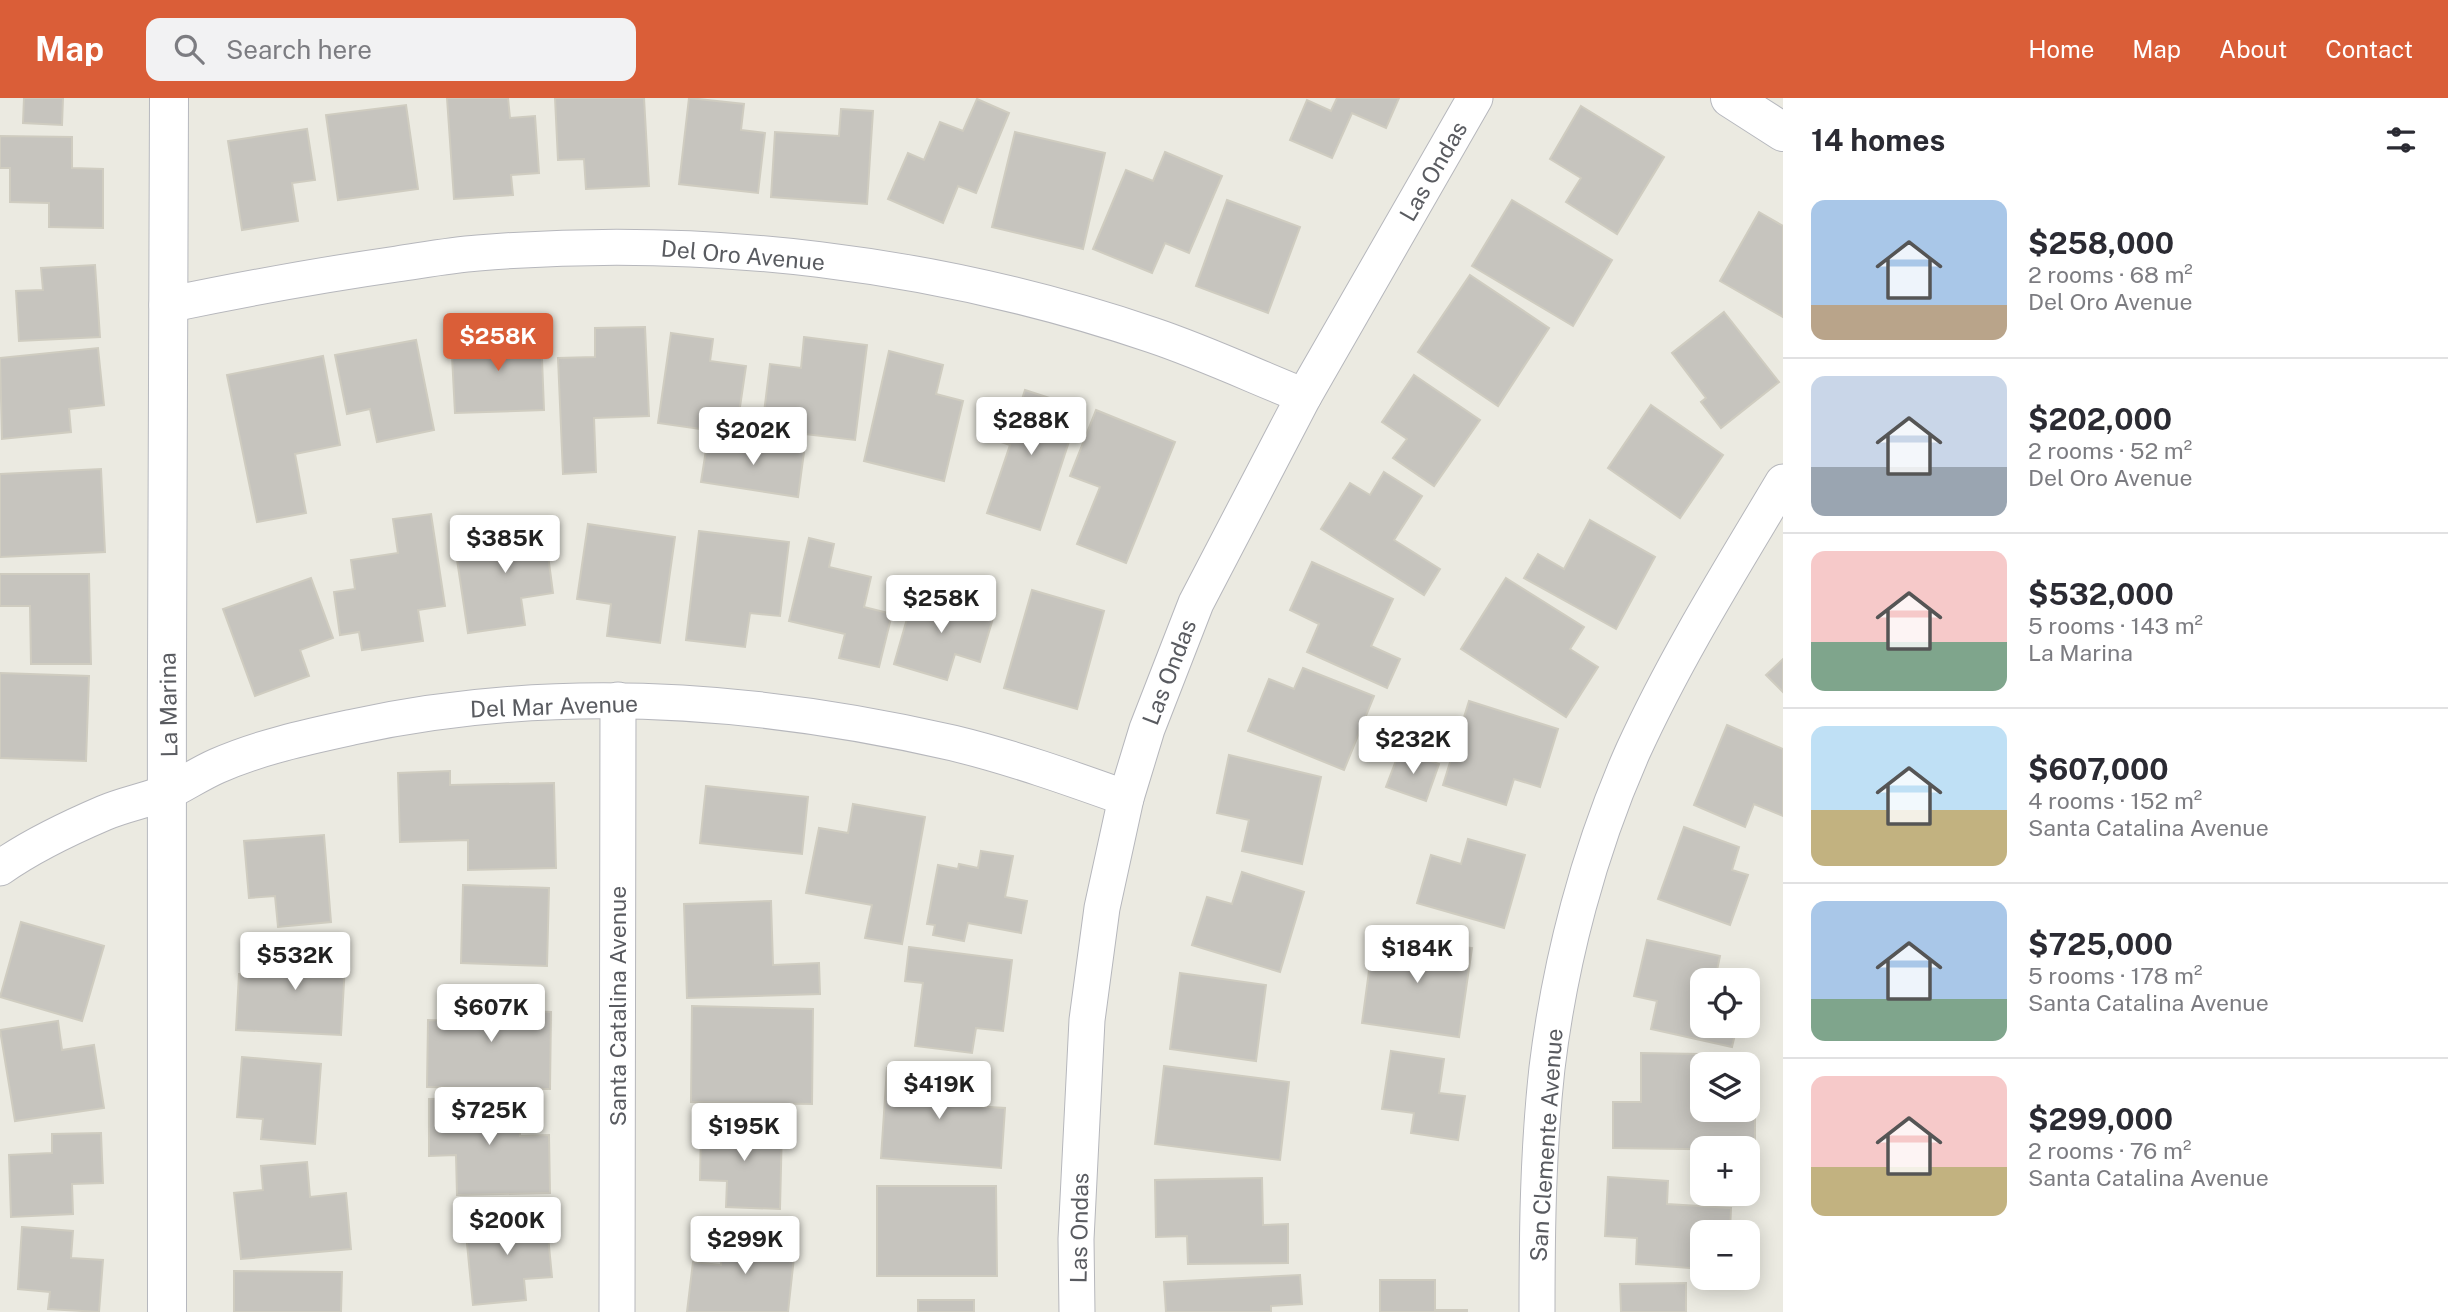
<!DOCTYPE html>
<meta charset="utf-8">
<style>
:root{--surface:#fff;--page:#f2f2f3;--text:#2b2b33;--muted:#7c7c81;--line:#e1e1e2;--accent:#da5e38}
body{margin:0;font-family:"Public Sans",sans-serif;background:var(--page);color:var(--text);height:100vh;display:flex;flex-direction:column;font-size:26px;white-space:nowrap}
*{box-sizing:border-box;margin:0}
p{font-size:23px;color:var(--muted)}
.icon{flex:none;width:38px;height:38px;fill:none;stroke:currentColor;stroke-width:2;stroke-linecap:round;stroke-linejoin:round}
.map{position:relative;flex:1;overflow:hidden}
.panel{display:flex;flex-direction:column;background:var(--surface);width:665px}
.panel>*{flex:none}
.controls{position:absolute;left:1690px;top:870px;display:grid;gap:14px}
.controls a{display:grid;place-items:center;width:70px;height:70px;border-radius:14px;background:var(--surface);box-shadow:0 4px 18px #0003;font-size:35px}
.price{position:absolute;translate:-50% -60px;padding:0 16px;border-radius:7px;background:#fff;color:#222;font-size:23px;line-height:46px;filter:drop-shadow(0 2px 4px #0008)}
.price::after{content:'';position:absolute;left:50%;top:42px;width:21px;height:16px;margin-left:-10px;background:inherit;clip-path:polygon(0 0,100% 0,50% 100%)}
.price.selected{background:var(--accent);color:#fff}
ul{padding:0;list-style:none}
li{display:flex;align-items:center;gap:21px;height:175px;padding:0 28px}
li+li{border-top:2px solid var(--line)}
li span{display:grid;place-items:center;flex:none;width:196px;height:140px;border-radius:14px;color:#555}
li>.icon{margin-inline-start:auto}
span .icon{width:84px;height:84px;fill:#fffc;stroke-width:1}
li b{font-size:30px}
h2{display:flex;justify-content:space-between;align-items:center;height:84px;padding:0 28px;font-size:30px}
header{display:flex;align-items:center;gap:42px;box-sizing:border-box;height:98px;padding:0 35px;background:var(--accent);color:#fff}
header strong{font-size:33px}
nav{display:flex;gap:38px;margin-inline-start:auto;font-size:24px}
.search{width:490px;height:63px;background:var(--page);display:flex;align-items:center;gap:18px;box-sizing:border-box;padding:0 24px;border-radius:14px;color:var(--muted);font-size:26px}
main{display:flex;flex:1;min-height:0}
.map>svg:first-child{display:block}
</style>
<header>
<strong>Map</strong>
<div class="search"><svg class="icon" aria-label="search" viewBox="0 0 24 24"><circle cx="10" cy="10" r="6"/><path d="M15 15l6 6"/></svg>Search here</div>
<nav><a>Home</a><a>Map</a><a>About</a><a>Contact</a></nav>
</header>
<main>
<div class="map">
<svg width="1783" height="1214" viewBox="0 0 1783 1214">
<rect width="100%" height="100%" fill="#ebeae1"/>
<g fill="#c6c4be" stroke="#cfccc0" stroke-width="2">
<polygon points="24,0 63,0 62,27 23,25"/>
<polygon points="447,0 508,0 510,20 535,18 539,75 511,77 513,97 454,101"/>
<polygon points="555,0 644,0 649,88 586,91 584,61 558,62"/>
<polygon points="689,0 744,6 741,32 765,35 758,95 679,86"/>
<polygon points="1337,0 1399,0 1386,30 1352,15 1332,60 1290,42 1307,2 1331,13"/>
<polygon points="977,1 1009,15 976,95 958,88 943,125 888,101 908,55 924,62 940,24 963,33"/>
<polygon points="406,7 418,91 338,102 326,17"/>
<polygon points="1581,8 1664,59 1617,136 1566,104 1581,80 1550,61"/>
<polygon points="841,11 873,13 867,106 771,99 775,34 839,38"/>
<polygon points="307,31 315,82 292,85 298,123 242,132 228,43"/>
<polygon points="1015,34 1105,55 1083,151 992,129"/>
<polygon points="0,38 72,39 72,70 103,71 103,130 49,129 49,105 10,104 10,70 0,70"/>
<polygon points="1165,54 1222,78 1189,155 1165,145 1152,175 1093,151 1126,72 1153,83"/>
<polygon points="1227,102 1300,129 1268,215 1196,188"/>
<polygon points="1512,102 1612,162 1573,228 1472,168"/>
<polygon points="1759,114 1783,128 1783,219 1720,183"/>
<polygon points="95,167 100,239 19,243 16,193 43,192 41,170"/>
<polygon points="1470,177 1549,230 1498,308 1418,254"/>
<polygon points="1724,214 1779,284 1721,330 1701,304 1706,300 1672,255"/>
<polygon points="645,229 649,318 594,320 596,374 563,376 558,260 595,259 595,230"/>
<polygon points="541,235 544,312 455,315 451,239"/>
<polygon points="671,235 713,241 710,263 746,268 736,336 658,325"/>
<polygon points="804,239 867,247 855,342 762,331 770,266 801,270"/>
<polygon points="416,242 434,332 377,344 370,311 347,316 335,257"/>
<polygon points="98,250 104,307 69,311 71,334 2,341 0,260"/>
<polygon points="889,253 943,267 936,296 963,303 944,383 864,363"/>
<polygon points="323,258 340,347 295,356 306,415 257,424 227,277"/>
<polygon points="1414,277 1480,322 1434,388 1393,360 1407,341 1382,324"/>
<polygon points="1025,292 1080,310 1040,432 987,415 1010,347 981,337 987,318 1014,326"/>
<polygon points="1651,307 1723,357 1680,420 1608,370"/>
<polygon points="1096,312 1175,344 1126,465 1077,446 1100,389 1070,378"/>
<polygon points="708,339 804,354 798,399 701,384"/>
<polygon points="101,371 105,454 0,459 0,376"/>
<polygon points="1384,374 1422,398 1394,442 1440,471 1424,497 1321,431 1350,385 1370,397"/>
<polygon points="431,416 445,508 418,512 423,543 362,552 359,534 340,537 334,494 355,491 351,462 398,455 393,421"/>
<polygon points="543,419 553,495 521,500 525,527 468,535 456,455 495,450 491,426"/>
<polygon points="1590,422 1655,459 1616,531 1524,480 1538,456 1564,471"/>
<polygon points="588,426 675,439 660,545 607,538 611,506 577,501"/>
<polygon points="699,433 789,444 780,518 750,515 745,549 686,542"/>
<polygon points="809,440 834,446 829,469 871,479 864,509 892,516 879,569 839,560 845,536 789,523"/>
<polygon points="1312,464 1393,501 1371,548 1400,561 1387,590 1307,554 1319,526 1290,512"/>
<polygon points="0,476 89,476 91,566 31,566 30,508 0,508"/>
<polygon points="311,480 333,540 300,552 309,578 255,598 223,511"/>
<polygon points="1506,480 1584,529 1570,551 1598,569 1566,619 1461,551"/>
<polygon points="1032,492 1104,513 1077,611 1004,590"/>
<polygon points="915,493 994,517 980,564 955,556 947,582 894,566"/>
<polygon points="1783,561 1783,594 1766,577"/>
<polygon points="1303,570 1374,598 1344,672 1248,633 1269,581 1294,591"/>
<polygon points="0,575 89,578 86,663 0,660"/>
<polygon points="1469,603 1558,631 1540,689 1514,681 1506,707 1443,687"/>
<polygon points="1727,627 1783,651 1783,718 1754,706 1745,729 1694,707"/>
<polygon points="1400,652 1439,666 1426,703 1386,689"/>
<polygon points="1229,657 1321,679 1302,766 1242,753 1249,722 1217,715"/>
<polygon points="450,673 450,687 554,685 556,770 468,772 468,742 400,744 398,675"/>
<polygon points="706,688 808,699 802,756 700,745"/>
<polygon points="853,706 925,719 902,846 865,840 872,807 806,795 819,730 848,735"/>
<polygon points="1684,729 1739,749 1732,772 1748,777 1730,827 1658,801"/>
<polygon points="324,737 331,824 278,829 275,798 249,800 244,743"/>
<polygon points="1468,741 1525,757 1504,830 1417,805 1431,757 1461,766"/>
<polygon points="981,753 1013,758 1005,799 1027,803 1021,835 968,825 964,843 933,837 935,827 927,826 938,767 958,771 959,766 978,770"/>
<polygon points="1242,774 1304,794 1280,874 1192,847 1207,799 1232,806"/>
<polygon points="463,787 549,790 547,868 461,865"/>
<polygon points="771,803 773,867 819,865 820,896 687,900 684,806"/>
<polygon points="21,824 104,848 82,923 0,899"/>
<polygon points="1374,836 1472,850 1459,939 1362,925"/>
<polygon points="1647,842 1720,858 1715,882 1703,882 1703,928 1737,928 1732,949 1651,931 1657,903 1634,898"/>
<polygon points="270,846 346,849 341,937 236,932 239,876 269,877"/>
<polygon points="909,849 1012,862 1003,933 976,930 972,955 915,948 923,885 905,883"/>
<polygon points="1180,875 1266,887 1256,963 1170,951"/>
<polygon points="458,892 524,893 524,913 551,914 550,991 427,989 428,922 458,923"/>
<polygon points="692,908 813,911 812,1006 691,1004"/>
<polygon points="58,923 62,952 94,947 104,1010 15,1023 0,932"/>
<polygon points="1391,953 1444,961 1439,995 1465,998 1458,1042 1411,1035 1414,1015 1382,1011"/>
<polygon points="1641,955 1700,956 1700,991 1703,991 1703,1012 1748,1012 1748,991 1755,992 1755,1052 1613,1050 1613,1004 1641,1004"/>
<polygon points="242,959 321,966 315,1046 261,1041 263,1021 237,1019"/>
<polygon points="1164,968 1289,984 1280,1062 1155,1046"/>
<polygon points="887,970 975,977 972,1008 1005,1010 1001,1070 881,1060"/>
<polygon points="519,1000 520,1038 549,1037 550,1095 457,1097 456,1057 429,1058 429,1001"/>
<polygon points="701,1026 782,1028 780,1111 726,1109 727,1083 700,1082"/>
<polygon points="101,1035 103,1085 72,1086 73,1116 11,1119 9,1057 52,1055 52,1036"/>
<polygon points="307,1064 310,1099 346,1095 351,1151 241,1161 234,1095 263,1092 261,1068"/>
<polygon points="1608,1079 1668,1083 1667,1106 1731,1110 1730,1134 1703,1134 1703,1171 1636,1166 1637,1140 1605,1138"/>
<polygon points="1262,1080 1263,1127 1288,1126 1288,1165 1188,1166 1187,1138 1156,1139 1155,1082"/>
<polygon points="877,1088 996,1088 997,1178 877,1178"/>
<polygon points="546,1117 552,1179 524,1181 526,1202 473,1207 465,1125"/>
<polygon points="22,1129 73,1133 71,1160 103,1162 99,1214 48,1211 50,1194 18,1191"/>
<polygon points="724,1133 796,1141 788,1214 687,1214 693,1164 721,1167"/>
<polygon points="234,1173 342,1174 341,1214 234,1214"/>
<polygon points="1300,1177 1302,1206 1271,1208 1271,1214 1166,1214 1164,1184"/>
<polygon points="1380,1182 1435,1182 1435,1212 1467,1212 1467,1214 1380,1214"/>
<polygon points="1686,1185 1686,1214 1621,1214 1620,1186"/>
<rect x="918" y="1202" width="56" height="12"/>
</g>
<g fill="none" stroke-linecap="round" stroke-linejoin="round">
<defs>
<g id="street">
<path d="M167,207C244,191 320,177 397,166C424,162 451,157 478,155C704,136 937,164 1152,237C1203,254 1254,278 1304,298"/>
<path d="M0,770C31,748 69,730 104,715C125,706 149,702 170,693C186,685 201,675 217,668C260,649 307,639 353,629C550,586 757,600 953,645C1011,659 1070,680 1126,700"/>
<polyline points="617,1214 618,602"/>
<polyline points="1077,1214 1076,1141 1087,922 1102,810 1126,700 1147,631 1196,505 1304,298 1475,0"/>
<path d="M1537,1214C1537,1133 1538,1051 1547,970C1560,863 1589,752 1633,653C1676,559 1730,473 1783,384"/>
</g>
<g id="secondary">
<polyline points="1730,0 1783,34"/>
<path d="M167,1214C168,809 165,405 169,0"/>
</g>
</defs>
<use href="#street" stroke="#b6b7bc" stroke-width="37"/>
<use href="#secondary" stroke="#b6b8be" stroke-width="40"/>
<use href="#street" stroke="#fff" stroke-width="35"/>
<use href="#secondary" stroke="#fff" stroke-width="38"/>
</g>
<g text-anchor="middle" dominant-baseline="central" stroke-width="5" stroke-linejoin="round" paint-order="stroke">
<g font-size="23" fill="#595b60" stroke="#fff">
<text transform="translate(1433 73) rotate(-60)">Las Ondas</text>
<text transform="translate(743 157) rotate(5)">Del Oro Avenue</text>
<text transform="translate(1169 574) rotate(-69)">Las Ondas</text>
<text transform="translate(168 607) rotate(-91)">La Marina</text>
<text transform="translate(554 608) rotate(-2)">Del Mar Avenue</text>
<text transform="translate(617 908) rotate(-90)">Santa Catalina Avenue</text>
<text transform="translate(1546 1047) rotate(-86)">San Clemente Avenue</text>
<text transform="translate(1079 1130) rotate(-89)">Las Ondas</text>
</g>
</g>
</svg>
<div class="controls">
<a><svg class="icon" aria-label="locate" viewBox="0 0 24 24"><circle cx="12" cy="12" r="6"/><path d="M12 2v4M12 18v4M2 12h4M18 12h4"/></svg></a>
<a><svg class="icon" aria-label="layers" viewBox="0 0 24 24"><path d="M12 4l9 5-9 5-9-5zM3 14l9 5 9-5"/></svg></a>
<a>+</a>
<a>−</a>
</div>
<b class="price selected" style="left:498px;top:275px">$258K</b>
<b class="price" style="left:1031px;top:359px">$288K</b>
<b class="price" style="left:753px;top:369px">$202K</b>
<b class="price" style="left:505px;top:477px">$385K</b>
<b class="price" style="left:941px;top:537px">$258K</b>
<b class="price" style="left:1413px;top:678px">$232K</b>
<b class="price" style="left:1417px;top:887px">$184K</b>
<b class="price" style="left:295px;top:894px">$532K</b>
<b class="price" style="left:491px;top:946px">$607K</b>
<b class="price" style="left:939px;top:1023px">$419K</b>
<b class="price" style="left:489px;top:1049px">$725K</b>
<b class="price" style="left:744px;top:1065px">$195K</b>
<b class="price" style="left:507px;top:1159px">$200K</b>
<b class="price" style="left:745px;top:1178px">$299K</b>
</div>
<section class="panel">
<h2>14 homes<svg class="icon" aria-label="filters" viewBox="0 0 24 24"><path d="M4 7h16M4 17h16"/><circle cx="9" cy="7" r="2"/><circle cx="15" cy="17" r="2"/></svg></h2>
<ul>
<li><span style="background:linear-gradient(#a9c7e8 75%,#b9a48a 0)"><svg class="icon" aria-label="home" viewBox="0 0 24 24"><path d="M3 11l9-7 9 7M6 9v11h12V9"/></svg></span><div><b>$258,000</b><p>2 rooms · 68 m²</p><p>Del Oro Avenue</p></div></li>
<li><span style="background:linear-gradient(#c9d6e8 65%,#9aa5b1 0)"><svg class="icon" aria-label="home" viewBox="0 0 24 24"><path d="M3 11l9-7 9 7M6 9v11h12V9"/></svg></span><div><b>$202,000</b><p>2 rooms · 52 m²</p><p>Del Oro Avenue</p></div></li>
<li><span style="background:linear-gradient(#f6c9c9 65%,#7fa58c 0)"><svg class="icon" aria-label="home" viewBox="0 0 24 24"><path d="M3 11l9-7 9 7M6 9v11h12V9"/></svg></span><div><b>$532,000</b><p>5 rooms · 143 m²</p><p>La Marina</p></div></li>
<li><span style="background:linear-gradient(#bfe0f5 60%,#c2b280 0)"><svg class="icon" aria-label="home" viewBox="0 0 24 24"><path d="M3 11l9-7 9 7M6 9v11h12V9"/></svg></span><div><b>$607,000</b><p>4 rooms · 152 m²</p><p>Santa Catalina Avenue</p></div></li>
<li><span style="background:linear-gradient(#a9c7e8 70%,#7fa58c 0)"><svg class="icon" aria-label="home" viewBox="0 0 24 24"><path d="M3 11l9-7 9 7M6 9v11h12V9"/></svg></span><div><b>$725,000</b><p>5 rooms · 178 m²</p><p>Santa Catalina Avenue</p></div></li>
<li><span style="background:linear-gradient(#f6c9c9 65%,#c2b280 0)"><svg class="icon" aria-label="home" viewBox="0 0 24 24"><path d="M3 11l9-7 9 7M6 9v11h12V9"/></svg></span><div><b>$299,000</b><p>2 rooms · 76 m²</p><p>Santa Catalina Avenue</p></div></li>
</ul>
</section>
</main>
